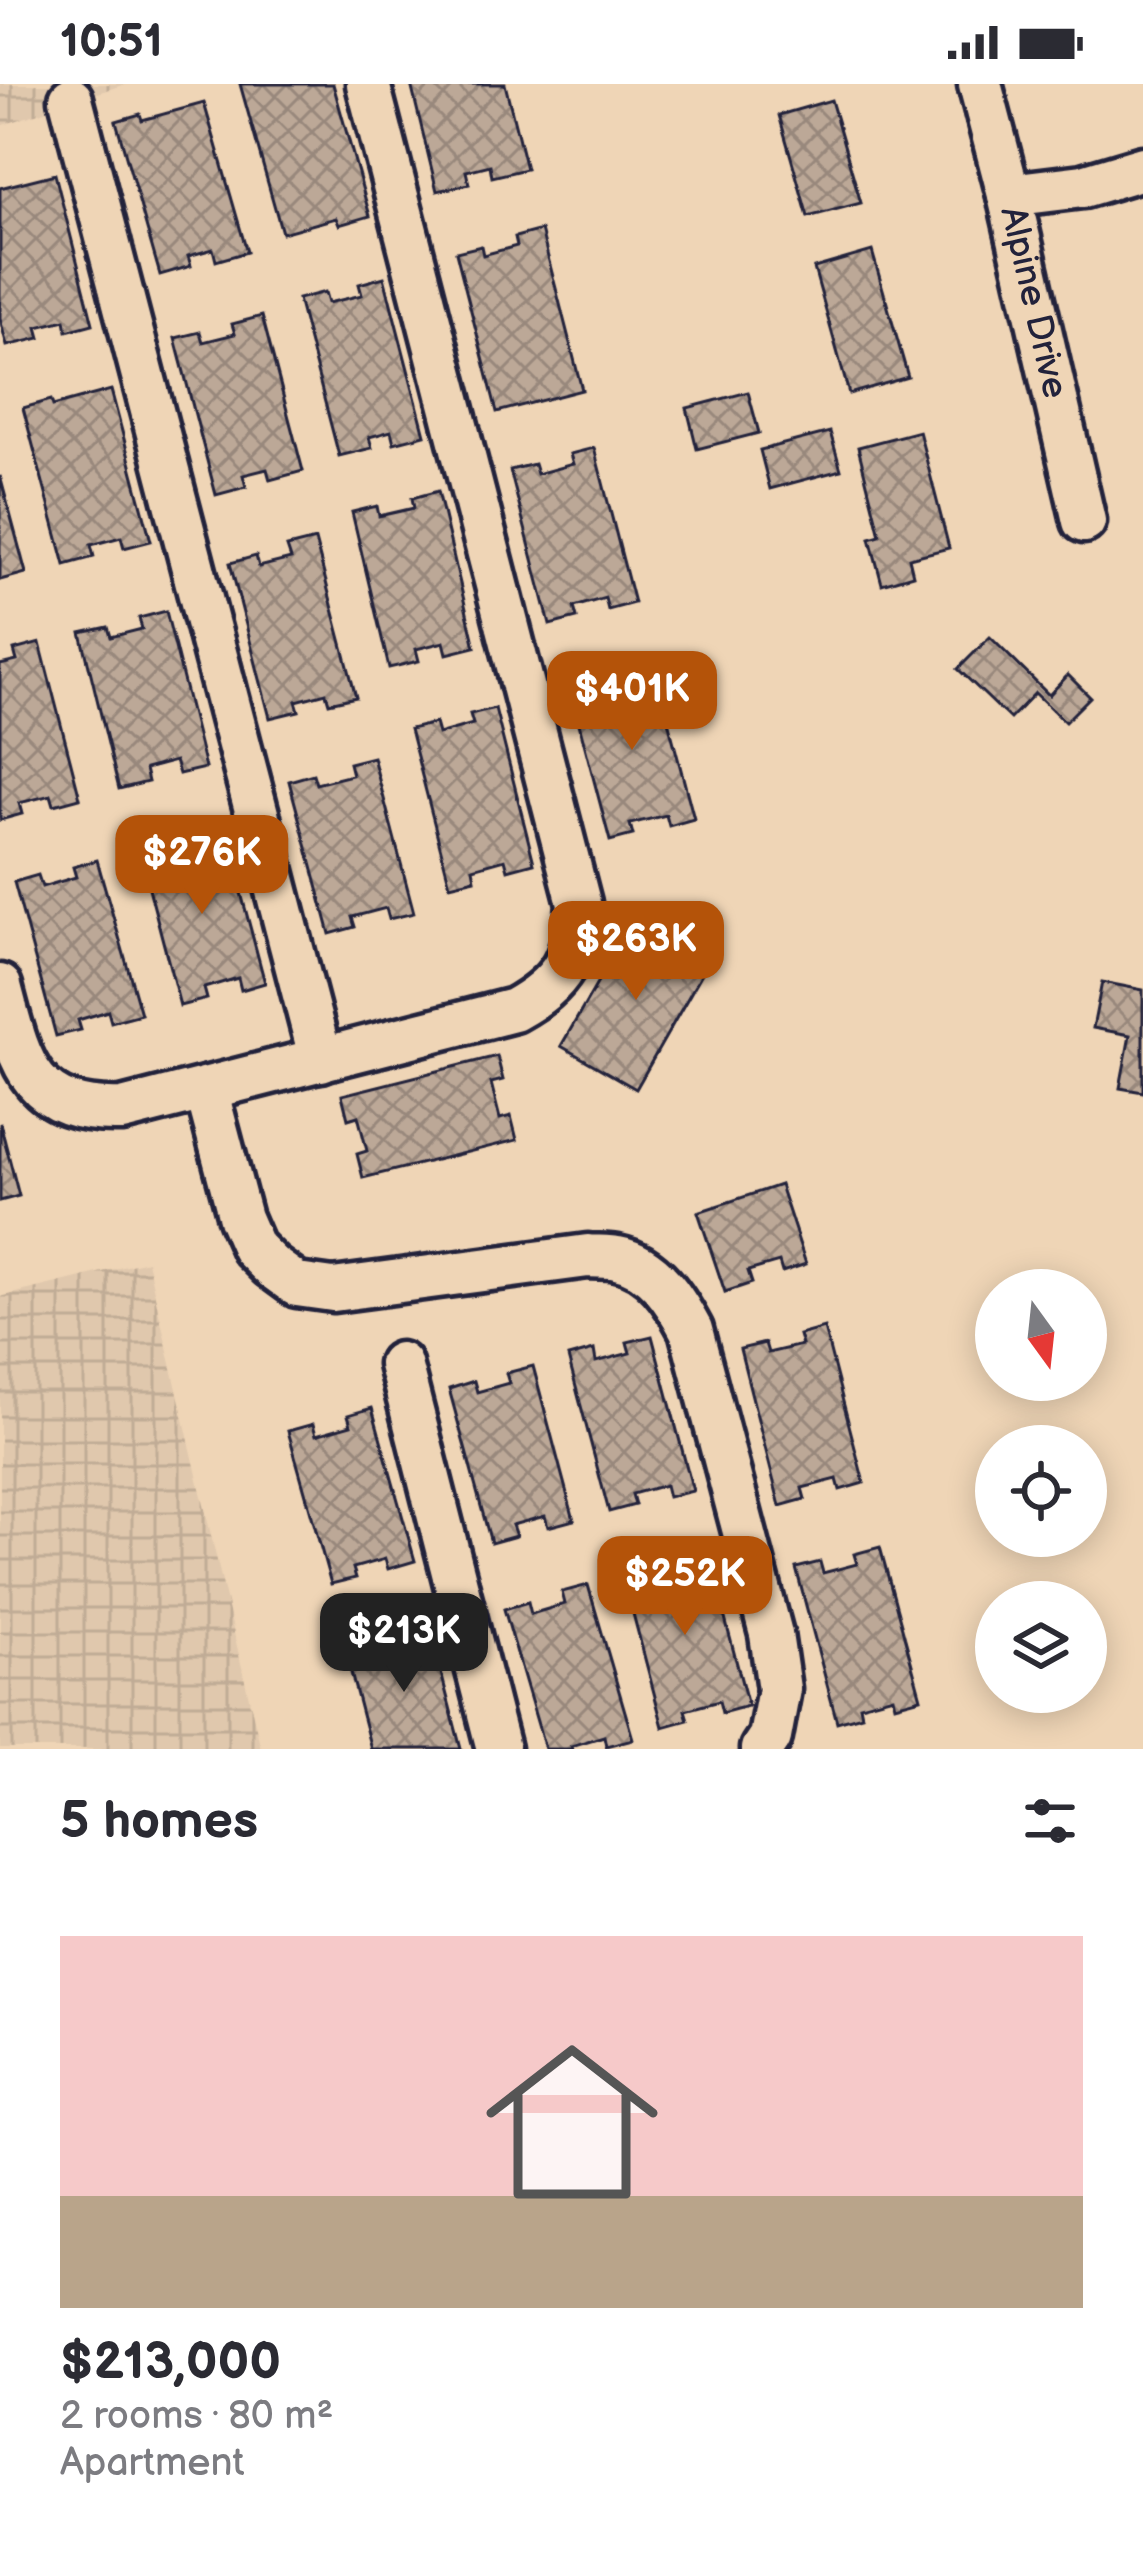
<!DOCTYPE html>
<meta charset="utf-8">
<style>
:root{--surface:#fff;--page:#f7f7f7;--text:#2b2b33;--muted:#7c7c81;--line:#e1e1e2;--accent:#b45309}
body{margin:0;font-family:"Balsamiq Sans",sans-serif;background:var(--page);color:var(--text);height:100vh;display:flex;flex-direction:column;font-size:45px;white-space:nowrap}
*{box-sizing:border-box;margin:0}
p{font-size:39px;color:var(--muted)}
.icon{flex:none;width:66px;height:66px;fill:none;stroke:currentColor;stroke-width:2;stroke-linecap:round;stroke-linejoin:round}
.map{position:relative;height:1665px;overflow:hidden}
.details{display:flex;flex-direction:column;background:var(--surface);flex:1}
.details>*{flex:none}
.needle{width:78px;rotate:165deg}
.buttons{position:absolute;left:975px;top:1185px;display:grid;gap:24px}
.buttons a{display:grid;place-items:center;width:132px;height:132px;border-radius:50%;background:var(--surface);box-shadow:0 6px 30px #0003;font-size:60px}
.price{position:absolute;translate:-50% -102px;padding:0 27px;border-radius:24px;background:var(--accent);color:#fff;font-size:39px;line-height:78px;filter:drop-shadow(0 3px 6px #0008)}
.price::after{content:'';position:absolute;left:50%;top:72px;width:36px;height:27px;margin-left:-18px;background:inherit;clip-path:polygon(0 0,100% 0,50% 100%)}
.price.current{background:#222;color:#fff}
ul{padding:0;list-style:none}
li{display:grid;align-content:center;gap:24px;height:636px;padding:0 60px}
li+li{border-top:3px solid var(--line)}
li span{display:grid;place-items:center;height:372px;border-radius:0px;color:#555}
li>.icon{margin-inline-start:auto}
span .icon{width:216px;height:216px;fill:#fffc;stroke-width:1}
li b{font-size:51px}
h2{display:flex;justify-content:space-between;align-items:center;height:144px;padding:0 60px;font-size:51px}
.status{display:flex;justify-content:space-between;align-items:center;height:84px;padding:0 60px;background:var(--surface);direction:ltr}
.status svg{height:33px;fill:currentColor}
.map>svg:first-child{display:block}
</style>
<div class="status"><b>10:51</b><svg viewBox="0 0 49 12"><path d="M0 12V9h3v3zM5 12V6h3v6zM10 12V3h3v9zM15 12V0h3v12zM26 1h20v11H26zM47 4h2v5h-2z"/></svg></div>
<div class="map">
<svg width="1143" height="1665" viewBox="0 0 1143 1665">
<defs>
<pattern id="industrial-grid" width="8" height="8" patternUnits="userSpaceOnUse" patternTransform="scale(3)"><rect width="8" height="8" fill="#e0c8ad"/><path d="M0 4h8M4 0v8" fill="none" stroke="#c0ac96"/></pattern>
<pattern id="building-cross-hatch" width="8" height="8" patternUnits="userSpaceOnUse" patternTransform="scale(3)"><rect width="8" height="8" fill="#bca897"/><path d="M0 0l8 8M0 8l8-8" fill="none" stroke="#98887c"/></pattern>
</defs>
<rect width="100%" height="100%" fill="#efd5b6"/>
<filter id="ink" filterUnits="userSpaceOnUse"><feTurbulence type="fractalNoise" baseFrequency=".00833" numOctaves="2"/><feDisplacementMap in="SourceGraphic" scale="24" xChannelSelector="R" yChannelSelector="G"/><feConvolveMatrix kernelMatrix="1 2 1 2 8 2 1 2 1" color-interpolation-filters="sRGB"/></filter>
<g filter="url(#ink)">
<g fill="url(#industrial-grid)">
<polygon points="0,0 125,0 0,42"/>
<polygon points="147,1177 261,1665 0,1665 0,1213"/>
</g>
<g fill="url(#building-cross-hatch)" stroke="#22223b" stroke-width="3">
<polygon points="240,0 333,0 370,132 339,141 336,134 282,149"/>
<polygon points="411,0 505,0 526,85 492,93 490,81 466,87 469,100 437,107"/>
<polygon points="831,16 861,119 808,133 779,31"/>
<polygon points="204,19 247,168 216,177 213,165 188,172 191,182 160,191 116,37 140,30 142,36"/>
<polygon points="55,90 93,240 67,247 65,236 37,243 40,254 7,262 0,235 0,104"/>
<polygon points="541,146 582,306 497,328 456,168 481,162 483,171 517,162 515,153"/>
<polygon points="872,167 908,293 849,310 814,184"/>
<polygon points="384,193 425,351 394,359 391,347 369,353 372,364 339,372 298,215 325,208 328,219 362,211 359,200"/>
<polygon points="262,232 303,387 270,396 267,385 243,391 246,403 216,411 175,254 200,248 203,258 235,250 232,240"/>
<polygon points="111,306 151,457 124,464 121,453 91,461 94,473 65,481 23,324 51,316 53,322"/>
<polygon points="748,308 759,349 697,365 687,324"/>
<polygon points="919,347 949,464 909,474 913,491 882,500 870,454 880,451 858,363"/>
<polygon points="830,348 841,386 770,405 760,366"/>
<polygon points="594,364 634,519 608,526 605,514 574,523 577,534 550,541 510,386 534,380 537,390 573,380 570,370"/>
<polygon points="0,392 26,489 0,496"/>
<polygon points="438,407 475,563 447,570 444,558 416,565 419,577 389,584 352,428 377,422 379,432 414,424 412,414"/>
<polygon points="315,456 356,613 329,619 326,609 296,617 299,627 270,634 230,479 256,472 259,483 291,475 287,463"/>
<polygon points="166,527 205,684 179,690 175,677 145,685 148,698 119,705 81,549 108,543 111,553 142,545 139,534"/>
<polygon points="990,553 1049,611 1068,591 1090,613 1065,638 1035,609 1010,635 958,585"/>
<polygon points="40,559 80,714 54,721 51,711 19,719 22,730 0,736 0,581 17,577 14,566"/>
<polygon points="653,580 694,735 669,742 666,731 630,740 633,751 610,757 569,602 593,597 595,608 631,598 628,587"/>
<polygon points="495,624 534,779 508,786 505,775 473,784 475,795 450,801 410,645 435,639 438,650 473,640 470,630"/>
<polygon points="373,673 414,829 389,835 386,824 352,833 355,843 330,850 289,697 313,690 316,700 352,691 349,679"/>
<polygon points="224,745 265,899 241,906 238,894 204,904 207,915 180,922 139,766 166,759 169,770 202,761 199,751"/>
<polygon points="97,776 141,930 111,938 108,927 78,936 81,946 56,952 14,798 38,791 42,803 76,793 73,783"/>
<polygon points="636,832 710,875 636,1005 561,962"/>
<polygon points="1102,898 1143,906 1143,1008 1120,1004 1130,951 1093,944"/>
<polygon points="497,972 503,996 491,999 500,1035 511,1032 517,1056 363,1094 357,1070 367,1067 358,1032 348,1035 342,1011"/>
<polygon points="0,1039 19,1112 0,1117"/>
<polygon points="780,1101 806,1180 782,1188 779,1178 748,1187 752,1199 725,1208 698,1128"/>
<polygon points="824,1244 864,1399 840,1406 837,1395 802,1404 805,1415 780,1422 740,1265 765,1259 768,1269 802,1261 799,1251"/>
<polygon points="652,1252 693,1407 668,1413 665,1401 632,1410 635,1421 609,1428 568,1273 594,1266 596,1278 630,1269 627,1258"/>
<polygon points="533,1282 574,1436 548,1443 545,1432 512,1441 516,1452 491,1459 449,1305 474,1297 477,1308 509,1299 506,1289"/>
<polygon points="372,1324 415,1477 388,1485 385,1475 353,1484 356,1494 331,1500 288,1347 313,1340 316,1351 351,1341 348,1331"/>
<polygon points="880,1463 921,1614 895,1621 893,1612 860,1621 862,1631 837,1638 796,1484 820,1478 823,1489 857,1480 854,1470"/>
<polygon points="707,1466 748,1622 722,1629 719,1617 685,1626 688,1636 663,1643 622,1488 648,1481 651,1491 686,1482 683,1472"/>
<polygon points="588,1501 633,1655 606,1662 604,1652 571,1662 572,1665 545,1665 504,1525 528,1518 531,1530 565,1520 562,1508"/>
<polygon points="429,1543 461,1665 371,1665 345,1566 370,1559 372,1569 408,1559 405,1549"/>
</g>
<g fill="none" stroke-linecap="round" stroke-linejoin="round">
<defs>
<g id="minor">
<path id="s1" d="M980,0L1009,111L1084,437"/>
<polyline points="71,15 321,976"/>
<polyline points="1009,111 1083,102 1143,84"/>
<path d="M0,902C20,979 29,1029 122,1026L514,926C564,898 575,875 579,819L368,0"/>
<path d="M206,1005L240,1134L253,1164L271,1182L297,1201L333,1206L588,1172C597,1173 608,1172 617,1174C654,1181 675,1216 691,1246L771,1550L779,1605L770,1653L762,1665"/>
<polyline points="400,1280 498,1665"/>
</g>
</defs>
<use href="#minor" stroke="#22223b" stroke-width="51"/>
<use href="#minor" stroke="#efd5b6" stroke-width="42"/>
</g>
</g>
<g text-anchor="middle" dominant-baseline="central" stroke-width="12" stroke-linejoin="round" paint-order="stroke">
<g font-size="36" fill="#22223b" stroke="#efd5b6">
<text stroke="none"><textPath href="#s1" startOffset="225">Alpine Drive</textPath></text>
</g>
</g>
</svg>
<div class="buttons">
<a><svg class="needle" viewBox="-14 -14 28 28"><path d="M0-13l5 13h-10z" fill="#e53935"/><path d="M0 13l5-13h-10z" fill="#7c7c81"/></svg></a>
<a><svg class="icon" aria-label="locate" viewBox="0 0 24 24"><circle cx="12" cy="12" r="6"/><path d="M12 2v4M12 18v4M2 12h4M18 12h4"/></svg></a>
<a><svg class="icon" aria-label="layers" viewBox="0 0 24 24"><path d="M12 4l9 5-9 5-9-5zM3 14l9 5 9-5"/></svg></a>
</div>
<b class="price" style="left:632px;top:669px">$401K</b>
<b class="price" style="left:202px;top:833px">$276K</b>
<b class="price" style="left:636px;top:919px">$263K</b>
<b class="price" style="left:685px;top:1554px">$252K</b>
<b class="price current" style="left:404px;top:1611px">$213K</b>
</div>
<section class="details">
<h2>5 homes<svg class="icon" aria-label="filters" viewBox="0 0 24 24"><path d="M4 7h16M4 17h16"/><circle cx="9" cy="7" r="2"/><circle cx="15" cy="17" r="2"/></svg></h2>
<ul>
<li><span style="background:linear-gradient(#f6c9c9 70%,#b9a48a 0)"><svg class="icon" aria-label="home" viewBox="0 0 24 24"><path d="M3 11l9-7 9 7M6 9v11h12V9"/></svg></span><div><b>$213,000</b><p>2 rooms · 80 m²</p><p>Apartment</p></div></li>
</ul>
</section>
